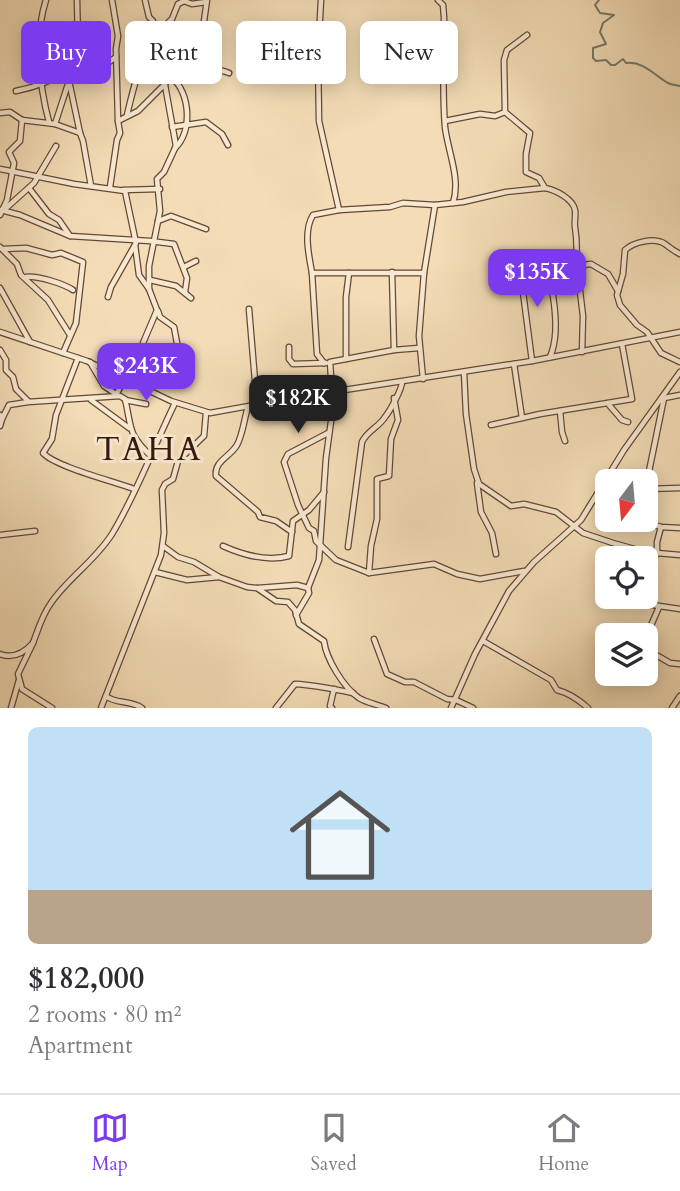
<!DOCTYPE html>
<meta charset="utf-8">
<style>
:root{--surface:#fff;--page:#f2f2f3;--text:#2b2b33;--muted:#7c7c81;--line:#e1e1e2;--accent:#7c3aed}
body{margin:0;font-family:Cardo,serif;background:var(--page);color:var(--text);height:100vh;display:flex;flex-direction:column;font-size:26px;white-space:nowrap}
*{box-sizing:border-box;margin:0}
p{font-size:23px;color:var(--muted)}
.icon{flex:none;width:38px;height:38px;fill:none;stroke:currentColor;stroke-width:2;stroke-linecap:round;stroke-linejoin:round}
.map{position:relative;height:708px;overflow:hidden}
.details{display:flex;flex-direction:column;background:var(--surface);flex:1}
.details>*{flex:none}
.top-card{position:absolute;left:21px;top:21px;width:639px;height:63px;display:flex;gap:14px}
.needle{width:46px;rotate:196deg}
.fabs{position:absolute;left:595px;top:469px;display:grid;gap:14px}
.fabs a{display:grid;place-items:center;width:63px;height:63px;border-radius:10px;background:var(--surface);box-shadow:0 4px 18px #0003;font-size:35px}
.price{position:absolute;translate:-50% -60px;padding:0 16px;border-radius:14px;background:var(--accent);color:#fff;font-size:23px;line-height:46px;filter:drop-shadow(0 2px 4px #0008)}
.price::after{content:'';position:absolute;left:50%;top:42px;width:21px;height:16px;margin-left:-10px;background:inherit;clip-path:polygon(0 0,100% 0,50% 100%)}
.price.current{background:#222;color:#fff}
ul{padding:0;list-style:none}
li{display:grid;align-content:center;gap:14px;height:371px;padding:0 28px}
li span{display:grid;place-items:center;height:217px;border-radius:10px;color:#555}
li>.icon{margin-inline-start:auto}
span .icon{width:126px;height:126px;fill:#fffc;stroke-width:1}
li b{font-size:30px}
.pill{padding:0 24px;border-radius:10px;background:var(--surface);box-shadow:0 4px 18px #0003;font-size:24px;line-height:63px}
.pill.current{background:var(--accent);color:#fff}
.tabs{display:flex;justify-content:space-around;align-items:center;height:98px;border-top:2px solid var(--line);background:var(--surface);font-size:19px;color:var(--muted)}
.tabs a{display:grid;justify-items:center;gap:4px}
.tabs .current{color:var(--accent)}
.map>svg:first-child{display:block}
</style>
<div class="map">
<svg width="680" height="708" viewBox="0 0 680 708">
<rect width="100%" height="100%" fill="#f3dcb6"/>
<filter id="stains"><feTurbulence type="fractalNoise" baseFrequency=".00286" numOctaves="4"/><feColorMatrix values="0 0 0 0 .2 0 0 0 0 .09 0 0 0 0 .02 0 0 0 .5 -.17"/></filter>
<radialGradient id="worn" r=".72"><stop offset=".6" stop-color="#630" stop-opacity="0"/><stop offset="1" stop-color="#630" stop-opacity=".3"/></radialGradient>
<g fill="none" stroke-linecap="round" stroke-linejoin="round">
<path stroke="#727a6b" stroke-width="2" d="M599,0L595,5L600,13L614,15L603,23L600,32L606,44L593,48V58L596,61L606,60L611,65H615L623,59L626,63C644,61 655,76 668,83C672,85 676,85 680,86"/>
<defs>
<g id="minor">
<path d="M46,0C34,37 39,84 49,122"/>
<polyline points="112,0 118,36 116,49 118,121"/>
<polyline points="145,0 149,17 153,21 153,32 164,82"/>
<polyline points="321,0 318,55 319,121 339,210"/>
<path d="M438,0L443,5L444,17C444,54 442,91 445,127C448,152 461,179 453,203"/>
<path d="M527,35L507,50L504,60L505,112L530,133L526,154V172L539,178L545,188C556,190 573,199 575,210C576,216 574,222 575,227C577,239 577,249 576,261"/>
<polyline points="154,36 172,19 178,4 184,1 192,4 206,2"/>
<path d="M174,77C191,73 213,66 229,73"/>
<path d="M172,78C190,92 193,132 175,148"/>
<path d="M16,91C37,87 53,81 69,69"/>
<polyline points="0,113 10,112 22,120"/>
<path d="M127,115C132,94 139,62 152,46L198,45"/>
<polyline points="445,121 480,114 495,116 505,112"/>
<polyline points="55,124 80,133 83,141 91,186"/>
<polyline points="172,127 206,122 222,134 228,145"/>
<polyline points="80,133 69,81 101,68 116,57"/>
<polyline points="0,169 74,184 125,191 136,243 111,287 108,297"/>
<polyline points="110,187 117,140 120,133 118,121 138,111 165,84 171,75 191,57 203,28 207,0"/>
<polyline points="29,188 49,214 59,220 70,236 150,241 174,244 187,278 185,292"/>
<polyline points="123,190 160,189"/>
<polyline points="1,210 20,215 70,236"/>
<polyline points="4,210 34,183 56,146"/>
<polyline points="0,215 7,200 14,163 9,152 20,141 22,120 55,124 69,81 72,54 78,42 77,0"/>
<polyline points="158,221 171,216 206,229"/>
<polyline points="135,245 139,275 149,289 157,310 143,343 142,355"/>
<polyline points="0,247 17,264 21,275 48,300 70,335"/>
<polyline points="3,249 26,248 52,255 61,253 83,262 76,323 63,353"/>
<path d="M680,254C674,251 670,248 665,244C654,237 634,242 625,250L623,274L617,295L620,305L637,325L647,332L661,353L680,362"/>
<polyline points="184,267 196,261"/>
<polyline points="392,272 394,350"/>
<polyline points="312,273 317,354 324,363"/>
<path d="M424,273H312C309,256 303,231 313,215L339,210L390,207L403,203L435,205L463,202L506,192L545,188"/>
<path d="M26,277C37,275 64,284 73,290"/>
<polyline points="150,280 176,286 191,298"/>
<polyline points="579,283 583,316 582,352"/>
<polyline points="0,288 30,342"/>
<polyline points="149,289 149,266 160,211 157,179 164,172 176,146 165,85"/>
<polyline points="249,309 257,405"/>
<polyline points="158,311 160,317 174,327 177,343"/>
<polyline points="0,332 87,361 171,401 210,413 299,397 532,361 680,332"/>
<polyline points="289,347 289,359 293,364 326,363"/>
<polyline points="0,350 6,360 6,370 13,377 16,389 28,401"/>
<path d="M550,357C558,339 556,315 553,296C551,285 546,273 550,263"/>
<path d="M78,358L56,415L52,439L43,453C56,467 113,481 134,489"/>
<polyline points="346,359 346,297 349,273"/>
<path d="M532,361L521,277L526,268C543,262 567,255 583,265L591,264L608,274L618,291"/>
<polyline points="90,362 104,386 116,394"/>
<polyline points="514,364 522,418"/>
<polyline points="464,372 466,414 474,469 479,484 511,506 524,504 556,512 583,533 613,543 645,552 680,555"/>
<polyline points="423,379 419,336 424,273 435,205"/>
<polyline points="332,392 330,362 394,350 419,348"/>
<polyline points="116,395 125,378"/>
<polyline points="664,398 680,395"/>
<polyline points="91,400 129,428"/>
<polyline points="125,400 146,404"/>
<polyline points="609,405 622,420 628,422"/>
<path d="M248,407C244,419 243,434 237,445C230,457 214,461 216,476L258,512L260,517L276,521L292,532"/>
<polyline points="560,411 562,432 565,441"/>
<polyline points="0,415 2,419 0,426"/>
<path d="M2,419L9,405L28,402L120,396L125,399C132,428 127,434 152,457"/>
<polyline points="491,425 540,414 632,399 622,344"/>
<polyline points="328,433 288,454 284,462 298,505 309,528 314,531 316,541 336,560 369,573 434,564 457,574 480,579 524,571"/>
<polyline points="477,483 481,512 492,533 496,554"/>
<polyline points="646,486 664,398"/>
<polyline points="646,489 680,488"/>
<polyline points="639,520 661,527 680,528"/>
<polyline points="0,535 35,531"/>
<path d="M163,546L178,557L194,562L219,577L247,587L257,588L276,601L288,602L295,610L299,624L324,641C326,659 344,688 359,698C367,703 377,704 386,708"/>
<path d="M223,546C243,555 266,562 289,556L293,521L309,510L324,492"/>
<path d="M348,547L362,442C367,431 379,427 385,417C390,411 402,389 402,382"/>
<polyline points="657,554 657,542 661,527"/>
<polyline points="155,572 187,580 219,577"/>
<polyline points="369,573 371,546 377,519 377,479 389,476 391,439 398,420 394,398"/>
<polyline points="258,588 297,585 308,588"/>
<polyline points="629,597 632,602 680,609"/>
<polyline points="296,615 309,593 308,588 319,560 326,458 335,392"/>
<polyline points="646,637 659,607"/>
<polyline points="374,639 387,674 405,682 414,682 447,699 456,700 473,708"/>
<path d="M483,641L551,680L557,690C569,693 579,700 588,708"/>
<path d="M33,643C38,630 42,615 51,603C68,578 95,561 112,534C137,493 154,446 175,403"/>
<polyline points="646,649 670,663 680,664"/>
<path d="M0,654C13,659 24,653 33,643L18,674L22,689L52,708"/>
<path d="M106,696C115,704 131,700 142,708"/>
<polyline points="11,708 19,680"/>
<polyline points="101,708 161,555 164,533 162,490 165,484 173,479 178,461 204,436 206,413"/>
<path d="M276,708L295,684C315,685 334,689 353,693"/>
<polyline points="332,708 330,706 334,689"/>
<polyline points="451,708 475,654 509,591 534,562 581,520 624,450 680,372"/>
<polyline points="672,708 680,696"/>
</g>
</defs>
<use href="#minor" stroke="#644836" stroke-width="7"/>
<use href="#minor" stroke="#f7e8d0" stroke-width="4.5"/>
</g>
<g text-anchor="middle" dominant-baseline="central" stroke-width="6" stroke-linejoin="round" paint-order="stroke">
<g font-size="33" letter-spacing="2" fill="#34170b" stroke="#f7e8d0">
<text x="149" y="449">TAHA</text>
</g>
</g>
<rect width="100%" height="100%" filter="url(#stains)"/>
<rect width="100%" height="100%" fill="url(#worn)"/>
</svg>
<div class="fabs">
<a><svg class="needle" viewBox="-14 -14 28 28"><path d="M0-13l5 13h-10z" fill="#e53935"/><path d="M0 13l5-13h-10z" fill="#7c7c81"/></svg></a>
<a><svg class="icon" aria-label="locate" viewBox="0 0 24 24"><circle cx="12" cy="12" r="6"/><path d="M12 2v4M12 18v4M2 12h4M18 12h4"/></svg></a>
<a><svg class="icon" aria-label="layers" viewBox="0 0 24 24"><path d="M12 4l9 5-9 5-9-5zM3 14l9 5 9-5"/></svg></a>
</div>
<b class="price" style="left:537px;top:309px">$135K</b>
<b class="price" style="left:146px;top:403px">$243K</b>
<b class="price current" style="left:298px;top:435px">$182K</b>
<div class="top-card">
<a class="pill current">Buy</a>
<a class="pill">Rent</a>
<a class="pill">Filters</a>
<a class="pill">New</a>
</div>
</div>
<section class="details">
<ul>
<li><span style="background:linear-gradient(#bfe0f5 75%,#b9a48a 0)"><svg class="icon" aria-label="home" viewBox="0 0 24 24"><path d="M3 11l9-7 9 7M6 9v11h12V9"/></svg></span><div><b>$182,000</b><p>2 rooms · 80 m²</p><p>Apartment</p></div></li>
</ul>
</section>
<nav class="tabs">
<a class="current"><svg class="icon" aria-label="map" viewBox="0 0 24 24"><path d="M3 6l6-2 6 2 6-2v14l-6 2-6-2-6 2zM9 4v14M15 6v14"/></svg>Map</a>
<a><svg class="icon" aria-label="saved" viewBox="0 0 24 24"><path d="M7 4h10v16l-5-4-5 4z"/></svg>Saved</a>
<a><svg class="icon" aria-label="home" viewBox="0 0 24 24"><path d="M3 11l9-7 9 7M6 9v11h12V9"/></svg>Home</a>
</nav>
